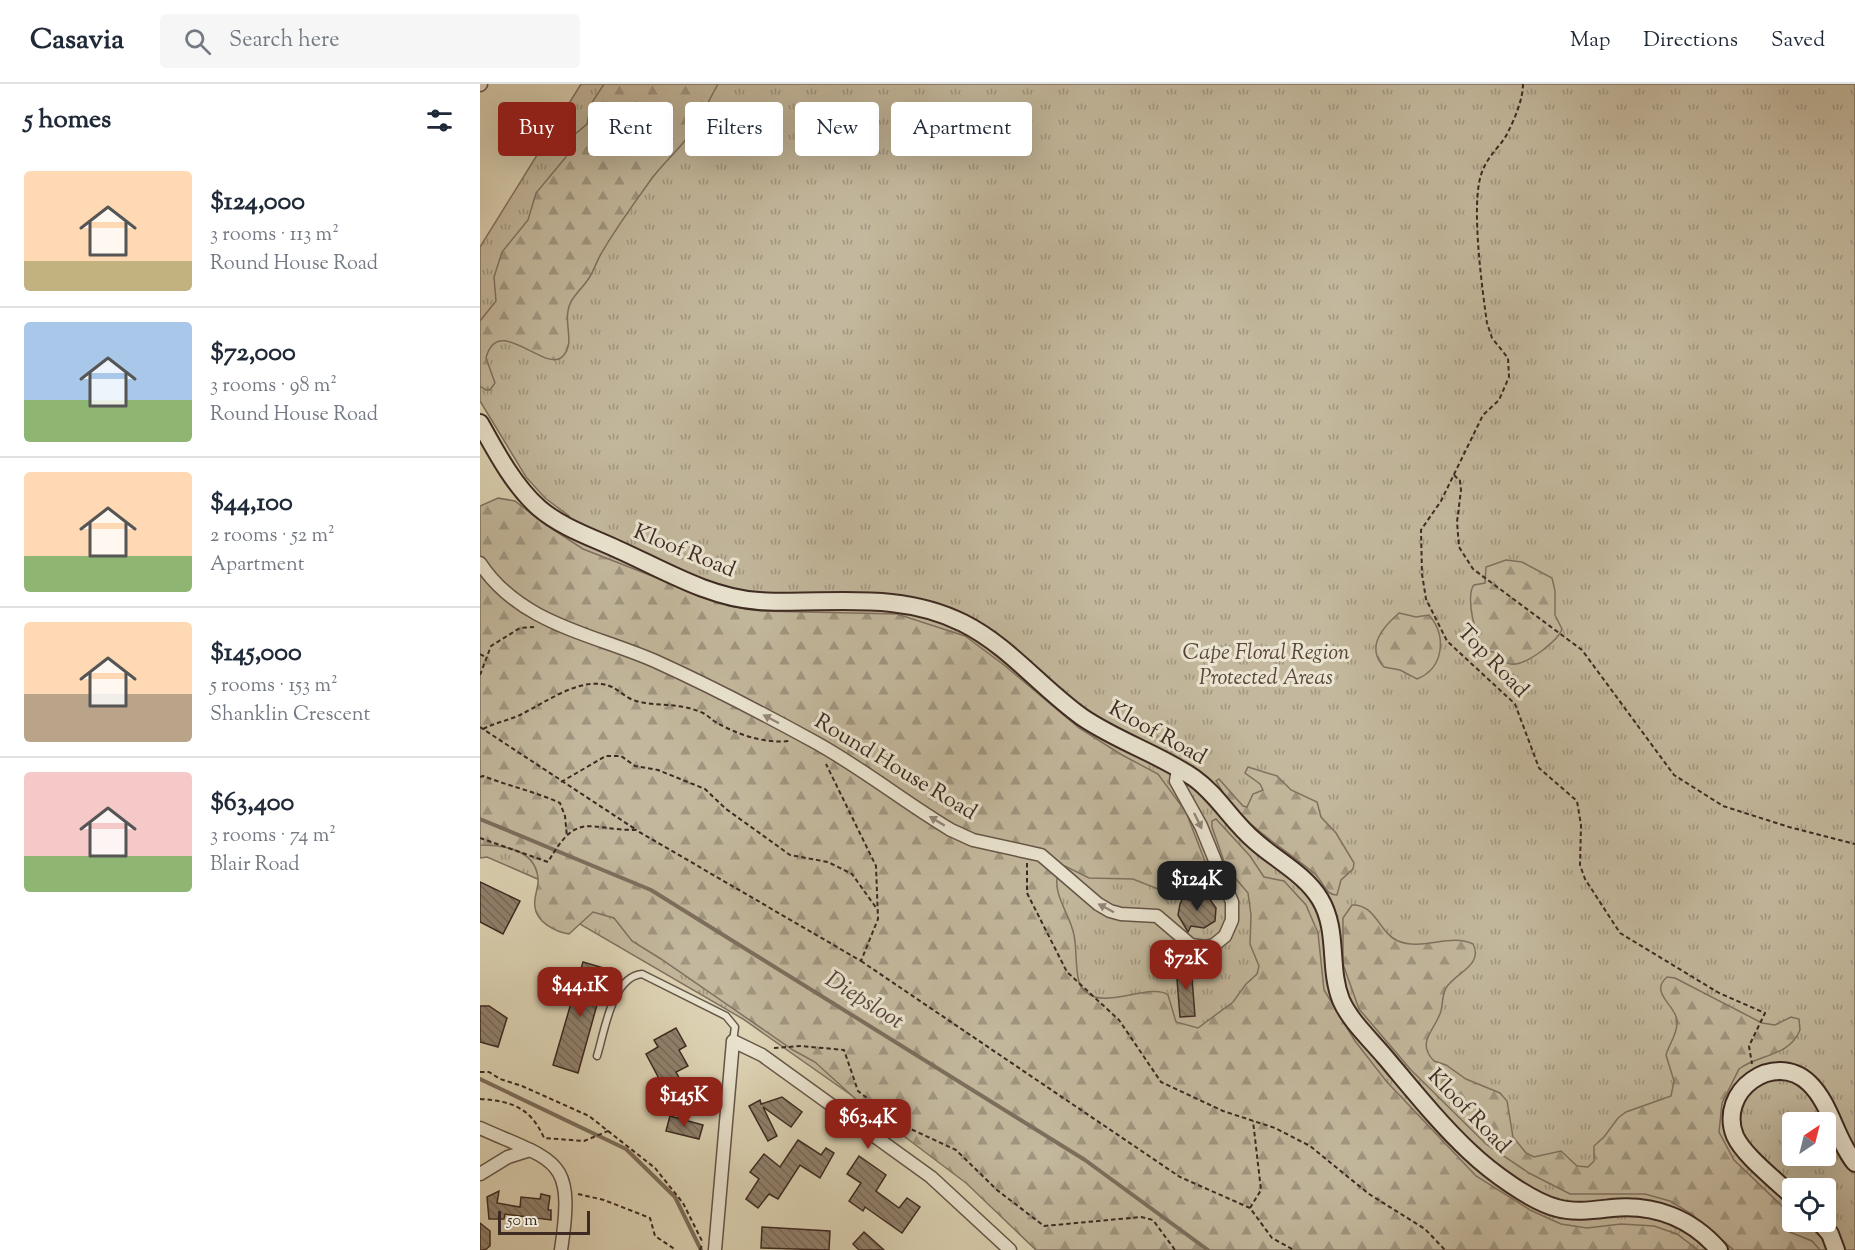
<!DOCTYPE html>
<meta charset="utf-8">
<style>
:root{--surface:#fff;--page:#f6f6f7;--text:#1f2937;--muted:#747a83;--line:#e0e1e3;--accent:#8f2418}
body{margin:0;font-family:"Sorts Mill Goudy",serif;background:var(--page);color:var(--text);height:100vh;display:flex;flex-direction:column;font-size:22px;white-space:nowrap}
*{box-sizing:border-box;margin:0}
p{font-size:20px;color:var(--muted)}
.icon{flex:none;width:33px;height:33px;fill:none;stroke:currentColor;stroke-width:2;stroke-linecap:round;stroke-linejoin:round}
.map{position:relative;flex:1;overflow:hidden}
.side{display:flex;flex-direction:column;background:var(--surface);width:480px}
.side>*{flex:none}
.hud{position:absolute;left:18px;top:18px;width:570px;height:54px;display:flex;gap:12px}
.needle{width:39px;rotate:35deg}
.buttons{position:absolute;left:1302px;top:1028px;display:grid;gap:12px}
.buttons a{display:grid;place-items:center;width:54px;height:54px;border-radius:6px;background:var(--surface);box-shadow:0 6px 24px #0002;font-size:30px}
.scale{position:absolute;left:18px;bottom:15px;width:92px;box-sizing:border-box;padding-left:6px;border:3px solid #3d2a22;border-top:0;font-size:16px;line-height:21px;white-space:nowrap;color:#3d2a22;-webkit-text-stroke:4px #eae4d0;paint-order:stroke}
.price{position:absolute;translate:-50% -51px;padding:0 14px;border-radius:12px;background:var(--accent);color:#fff;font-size:20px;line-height:39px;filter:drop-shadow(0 2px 3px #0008)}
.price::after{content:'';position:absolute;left:50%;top:36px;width:18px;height:14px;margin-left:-9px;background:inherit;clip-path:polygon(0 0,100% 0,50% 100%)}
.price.on{background:#222;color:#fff}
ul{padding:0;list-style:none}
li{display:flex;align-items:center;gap:18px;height:150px;padding:0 24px}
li+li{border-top:2px solid var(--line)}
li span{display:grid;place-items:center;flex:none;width:168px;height:120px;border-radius:6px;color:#555}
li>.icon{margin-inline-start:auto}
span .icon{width:72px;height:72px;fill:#fffc;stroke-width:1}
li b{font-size:26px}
h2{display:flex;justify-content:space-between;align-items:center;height:72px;padding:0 24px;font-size:26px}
.tag{padding:0 21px;border-radius:6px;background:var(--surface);box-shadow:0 6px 24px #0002;font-size:21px;line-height:54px}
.tag.on{background:var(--accent);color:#fff}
header{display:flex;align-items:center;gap:36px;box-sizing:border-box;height:84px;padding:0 30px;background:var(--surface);border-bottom:2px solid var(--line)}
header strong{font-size:28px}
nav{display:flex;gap:33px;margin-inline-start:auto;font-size:21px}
.search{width:420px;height:54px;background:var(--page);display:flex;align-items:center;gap:15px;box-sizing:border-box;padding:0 21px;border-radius:6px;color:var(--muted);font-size:22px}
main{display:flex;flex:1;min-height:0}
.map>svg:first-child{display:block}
</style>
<header>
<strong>Casavia</strong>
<div class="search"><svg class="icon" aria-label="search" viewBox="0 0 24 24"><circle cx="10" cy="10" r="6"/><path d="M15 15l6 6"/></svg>Search here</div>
<nav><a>Map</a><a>Directions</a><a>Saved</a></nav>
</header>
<main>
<section class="side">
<h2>5 homes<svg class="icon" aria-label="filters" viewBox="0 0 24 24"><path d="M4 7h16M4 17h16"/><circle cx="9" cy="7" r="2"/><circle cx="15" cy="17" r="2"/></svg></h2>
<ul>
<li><span style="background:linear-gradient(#ffd9b3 75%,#c2b280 0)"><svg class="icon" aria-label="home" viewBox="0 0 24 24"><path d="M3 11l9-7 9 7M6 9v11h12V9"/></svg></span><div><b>$124,000</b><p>3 rooms · 113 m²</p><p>Round House Road</p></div></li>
<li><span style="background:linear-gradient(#a9c7e8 65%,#8fb573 0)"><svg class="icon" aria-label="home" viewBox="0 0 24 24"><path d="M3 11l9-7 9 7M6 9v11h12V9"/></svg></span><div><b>$72,000</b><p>3 rooms · 98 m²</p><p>Round House Road</p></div></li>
<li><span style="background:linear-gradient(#ffd9b3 70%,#8fb573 0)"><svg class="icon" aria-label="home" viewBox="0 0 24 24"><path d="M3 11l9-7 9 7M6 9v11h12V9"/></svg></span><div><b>$44,100</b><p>2 rooms · 52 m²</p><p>Apartment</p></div></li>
<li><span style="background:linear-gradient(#ffd9b3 60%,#b9a48a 0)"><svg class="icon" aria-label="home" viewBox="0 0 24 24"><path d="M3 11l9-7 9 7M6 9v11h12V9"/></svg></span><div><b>$145,000</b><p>5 rooms · 153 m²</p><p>Shanklin Crescent</p></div></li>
<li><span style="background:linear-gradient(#f6c9c9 70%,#8fb573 0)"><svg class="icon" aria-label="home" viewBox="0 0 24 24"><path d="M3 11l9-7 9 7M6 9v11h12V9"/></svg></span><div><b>$63,400</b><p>3 rooms · 74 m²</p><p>Blair Road</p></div></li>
</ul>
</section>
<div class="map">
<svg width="1375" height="1166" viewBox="0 0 1375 1166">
<defs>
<pattern id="grass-tufts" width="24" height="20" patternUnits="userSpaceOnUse" patternTransform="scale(1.5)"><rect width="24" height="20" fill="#c3b89d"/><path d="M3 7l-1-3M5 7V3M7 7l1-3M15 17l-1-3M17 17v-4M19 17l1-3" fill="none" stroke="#a09680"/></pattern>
<pattern id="forest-firs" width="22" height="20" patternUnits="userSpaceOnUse" patternTransform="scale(1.5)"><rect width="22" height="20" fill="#c3b89d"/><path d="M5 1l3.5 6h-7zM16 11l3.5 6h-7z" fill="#a09680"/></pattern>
<pattern id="building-back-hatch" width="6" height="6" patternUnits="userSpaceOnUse" patternTransform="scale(1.5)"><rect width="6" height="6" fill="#91836f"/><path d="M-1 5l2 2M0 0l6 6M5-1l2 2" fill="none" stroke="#786b5b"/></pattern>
</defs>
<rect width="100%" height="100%" fill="#ded5b6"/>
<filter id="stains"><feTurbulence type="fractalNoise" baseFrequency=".00333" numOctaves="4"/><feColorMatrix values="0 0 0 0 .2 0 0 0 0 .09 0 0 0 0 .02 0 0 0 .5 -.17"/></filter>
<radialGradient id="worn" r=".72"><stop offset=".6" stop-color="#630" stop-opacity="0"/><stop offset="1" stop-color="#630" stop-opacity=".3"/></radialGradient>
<path fill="url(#grass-tufts)" stroke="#807160" stroke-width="1.5" fill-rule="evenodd" d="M101,0H1375V1166H564L465,1077L263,935L86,832L92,810L7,773L0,774V477L89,432L65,414L46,393L0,317V163ZM1312,1038H1346V1071H1312ZM1312,1104H1346V1137H1312Z"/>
<g fill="url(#forest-firs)" stroke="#807160" stroke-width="1.5">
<path d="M124,0H238C227,20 217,41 203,59C192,72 179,84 170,97C153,121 135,145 121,170C116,178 114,187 109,194C104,202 97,208 92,216C80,236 97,257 83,272C66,291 18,228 6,274L15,299L10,306H6L0,302V237L16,217L14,193L22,168L48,136L56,109L86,73L93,52L107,40L111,20Z"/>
<path d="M18,414L35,417L66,441L103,465L249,522L281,527L417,530L485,552L524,581L599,644L642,671L678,690L706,728L729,788L724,797L706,798L683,807L653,795L609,794L585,782L579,785C570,809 590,829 594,851C597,866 595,883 599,898C601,905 608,911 615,913C636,919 674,900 688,911L696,938L718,944L753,918L766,900L777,890L779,882L770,860L771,831L768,809L746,783L732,743V737L736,735L770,772L784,793L804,797L826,821L838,849L844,906L875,957L907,998L996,1092L1050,1126L1081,1140L1107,1144L1141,1140L1174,1142L1197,1150L1218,1166H556L486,1099L380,1019L335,978L313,966L181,875L152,857L134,834L113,828L89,850C76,848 56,838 55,823C53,813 59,804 58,795C56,765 23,761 0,761V422Z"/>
<path d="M1026,476L1042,478L1072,494L1075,507V531L1082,545C1079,554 1070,560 1063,566C1055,572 1036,586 1025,578C1021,575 1024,574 1020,571C1016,567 1011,569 1007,566C995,558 985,511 994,501L1005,499L1006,483Z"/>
<path d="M919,529L936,533L949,531C967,552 964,584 937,595L920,586L904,583C885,563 903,543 919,529Z"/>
<path d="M768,683L797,692L811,706L837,718L841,733L856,749L874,779L873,785L861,796L857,811C845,811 843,797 835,790C796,757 763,744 736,697L739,695L763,722L767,723L773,710L783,706L780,700L765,689Z"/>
<path d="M872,821C896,820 899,849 918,857C942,867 971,849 993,860C1004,881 975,889 966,904C962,911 963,919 961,927C956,945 935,958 954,977L966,981L986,995L1020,1009L1027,1017L1033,1053L1046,1069L1054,1073L1081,1067L1097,1082L1108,1083L1114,1077V1062L1124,1053L1138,1034L1146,1028L1191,1012L1194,997L1186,971C1189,960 1197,951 1197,939C1198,922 1168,909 1187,893L1195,894L1282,939L1295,941L1311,933L1319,935L1320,946C1309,973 1279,970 1259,985L1242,1019L1239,1048L1254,1076L1303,1123L1307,1147L1332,1157L1340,1166H1254L1210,1129L1190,1117L1165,1110H1090L1049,1089L1006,1060L931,986L879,925L863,880V834Z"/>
</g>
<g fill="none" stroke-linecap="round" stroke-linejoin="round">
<g stroke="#7d6e5d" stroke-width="4">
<polyline points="0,735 171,806 605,1076 728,1166"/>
<polyline points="0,995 146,1065 195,1113 221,1166"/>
</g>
</g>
<g fill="url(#building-back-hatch)" stroke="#3d2a22" stroke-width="1.5">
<polygon points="0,798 40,817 23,850 0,838"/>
<polygon points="721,812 728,813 736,824 735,837 724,844 711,842 708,848 698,831 700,820 703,814 709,816"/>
<polygon points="103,878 127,885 98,989 73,981"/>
<polygon points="711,882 715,932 700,933 696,883"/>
<polygon points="0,922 9,922 27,934 18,963 0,958"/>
<polygon points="196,944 206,962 199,966 208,982 196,988 208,1010 192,1019 166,970 178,963 174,956"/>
<polygon points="302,1013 322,1028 311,1043 283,1023 297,1052 288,1057 269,1022 280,1016 281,1020"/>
<polygon points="190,1032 223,1041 219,1055 186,1047"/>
<polygon points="318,1056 341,1071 346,1064 354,1069 340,1094 320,1081 298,1115 289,1110 278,1124 266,1115 279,1095 270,1088 284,1070 300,1083"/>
<polygon points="379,1072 406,1091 396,1107 419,1124 427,1114 440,1123 422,1149 385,1123 383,1127 369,1117 381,1099 367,1090"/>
<polygon points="19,1107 17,1119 40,1123 41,1113 60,1115 61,1110 70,1112 68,1126 71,1126 71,1136 25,1130 24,1135 9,1135 7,1113"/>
<polygon points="0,1139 10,1147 10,1162 5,1166 0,1166"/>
<polygon points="282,1143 350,1147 349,1166 281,1164"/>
<polygon points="384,1148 404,1166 379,1166 373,1160"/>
</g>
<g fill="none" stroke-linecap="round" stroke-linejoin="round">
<defs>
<path id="service" d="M117,972C125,946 132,893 162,890L246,932L255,943L253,957"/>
<g id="minor">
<polyline points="0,1 1,0"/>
<path d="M0,479C40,540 113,550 175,577C228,601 282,629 333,657C381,683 424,718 471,746L493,756L561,771L618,820L630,827L641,830L677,832L711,861L725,863L734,861L745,852L752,836V818L721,742L696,697L698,685"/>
<path d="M0,1044C78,1079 95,1073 81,1166"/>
<polyline points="0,1090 28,1073 50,1066"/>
<polyline points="235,1166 253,957 282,971 451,1093 530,1166"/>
</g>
<g id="secondary">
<path d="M0,339C16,368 34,402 59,424C81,443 111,453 137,465C182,485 229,514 279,517C349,521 417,506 483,539C529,562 560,603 602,633C637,657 679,670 714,694C738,711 752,738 775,757C796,776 825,790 840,815C859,847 848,883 861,916C870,937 890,955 905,973C932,1005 959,1039 990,1068C1010,1087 1050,1117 1077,1124C1094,1129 1114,1126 1132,1124C1174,1120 1211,1134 1239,1166"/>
<path d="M1312,1112C1296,1096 1264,1072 1255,1052C1237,1007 1294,966 1329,999C1351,1020 1356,1056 1375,1079"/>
<polyline points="1339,1137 1350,1150 1356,1166"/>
</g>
</defs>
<use href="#service" stroke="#655547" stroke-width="9"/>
<use href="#minor" stroke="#655547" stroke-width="15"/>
<use href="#secondary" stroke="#3d2a22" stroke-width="20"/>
<g stroke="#3d2a22" stroke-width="2" stroke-dasharray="4.5 3" stroke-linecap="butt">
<path d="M1043,0C1043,15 1035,34 1028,48C1021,63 1007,71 1001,91C991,122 1002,204 1007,239L1012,254L1028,274L1029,293L1019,316L1003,331L961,417L941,446L942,490L946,515L967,557L1035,620L1059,684L1097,717L1101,741L1100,781L1105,795L1140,849L1239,909L1285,929L1269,962L1272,980"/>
<polyline points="974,391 980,397 981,406 977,438 979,463 993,485 1102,566 1194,691 1243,722 1309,743 1375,760"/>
<polyline points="0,570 7,574"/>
<polyline points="0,591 11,562 40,544 54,543"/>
<polyline points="0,643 155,745"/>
<path d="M3,645C17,638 30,636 42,630C66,618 104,590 132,603C140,607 146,614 156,617C178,623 199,618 223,629C227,631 230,634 234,637C255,650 285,660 309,657"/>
<path d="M0,693L3,692C29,702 56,708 80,719L85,732L87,753"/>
<polyline points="81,698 126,672 141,672 155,682 178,686 225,705 246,725 310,771 348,778 372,790 397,825"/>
<path d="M0,754L68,778C98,726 107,746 156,746L381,877L398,835L396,782L346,680"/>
<polyline points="547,779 547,809 587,888 639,936 681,998 743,1027 795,1044 830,1062 889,1110 945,1145 965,1166"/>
<polyline points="381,877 700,1093 770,1124 792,1154 814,1166"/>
<polyline points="294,964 321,962 364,966 378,1007 420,1040 476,1066 517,1106 564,1142 661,1133 673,1136 695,1166"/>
<polyline points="0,988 9,988 20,995 42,1002 109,1032 175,1084 203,1119 223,1159"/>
<path d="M0,1015C32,1017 51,1024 64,1054L104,1057L128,1047"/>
<polyline points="98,1110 124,1116 170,1134 175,1152 196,1166"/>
<polyline points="770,1124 781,1106 773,1037"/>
<polyline points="220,1166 223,1159"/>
</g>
<use href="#service" stroke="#eae4d0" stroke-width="6"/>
<use href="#minor" stroke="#eae4d0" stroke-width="12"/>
<use href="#secondary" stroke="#eae4d0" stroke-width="16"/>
</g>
<defs><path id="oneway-solid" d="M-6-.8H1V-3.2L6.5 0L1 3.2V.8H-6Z" transform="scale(1.5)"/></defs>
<g fill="#948779">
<use href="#oneway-solid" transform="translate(291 635) rotate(-152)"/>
<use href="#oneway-solid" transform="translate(457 737) rotate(-149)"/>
<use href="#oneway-solid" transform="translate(718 737) rotate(64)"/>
<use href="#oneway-solid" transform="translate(626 824) rotate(-152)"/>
</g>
<g text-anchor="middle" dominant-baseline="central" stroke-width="6" stroke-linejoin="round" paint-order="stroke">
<g font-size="22" fill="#3d2a22" stroke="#eae4d0">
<text transform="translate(204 468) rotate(22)">Kloof Road</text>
<text transform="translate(1012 578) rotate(46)">Top Road</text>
<text transform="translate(677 650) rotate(29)">Kloof Road</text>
<text transform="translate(415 684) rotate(31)">Round House Road</text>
<text transform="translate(988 1028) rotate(46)">Kloof Road</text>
</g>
<g font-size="22" font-style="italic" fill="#58463b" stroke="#eae4d0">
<text x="786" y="570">Cape Floral Region<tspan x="786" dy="25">Protected Areas</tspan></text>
</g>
<g font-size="24" font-style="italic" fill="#58463a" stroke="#eae4d0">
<text transform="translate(384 917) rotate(32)">Diepsloot</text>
</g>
</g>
<rect width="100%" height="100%" filter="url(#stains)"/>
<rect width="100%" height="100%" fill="url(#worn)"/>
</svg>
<div class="buttons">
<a><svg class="needle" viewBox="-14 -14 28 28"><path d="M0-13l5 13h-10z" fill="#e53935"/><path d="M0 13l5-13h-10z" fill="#747a83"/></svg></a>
<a><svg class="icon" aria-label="locate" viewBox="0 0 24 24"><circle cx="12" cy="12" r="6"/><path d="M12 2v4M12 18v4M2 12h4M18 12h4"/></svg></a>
</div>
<div class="scale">50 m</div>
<b class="price on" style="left:717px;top:828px">$124K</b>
<b class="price" style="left:706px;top:907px">$72K</b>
<b class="price" style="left:100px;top:934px">$44.1K</b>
<b class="price" style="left:204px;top:1044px">$145K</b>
<b class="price" style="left:388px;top:1066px">$63.4K</b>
<div class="hud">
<a class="tag on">Buy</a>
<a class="tag">Rent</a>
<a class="tag">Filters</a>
<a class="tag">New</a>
<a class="tag">Apartment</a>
</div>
</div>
</main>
